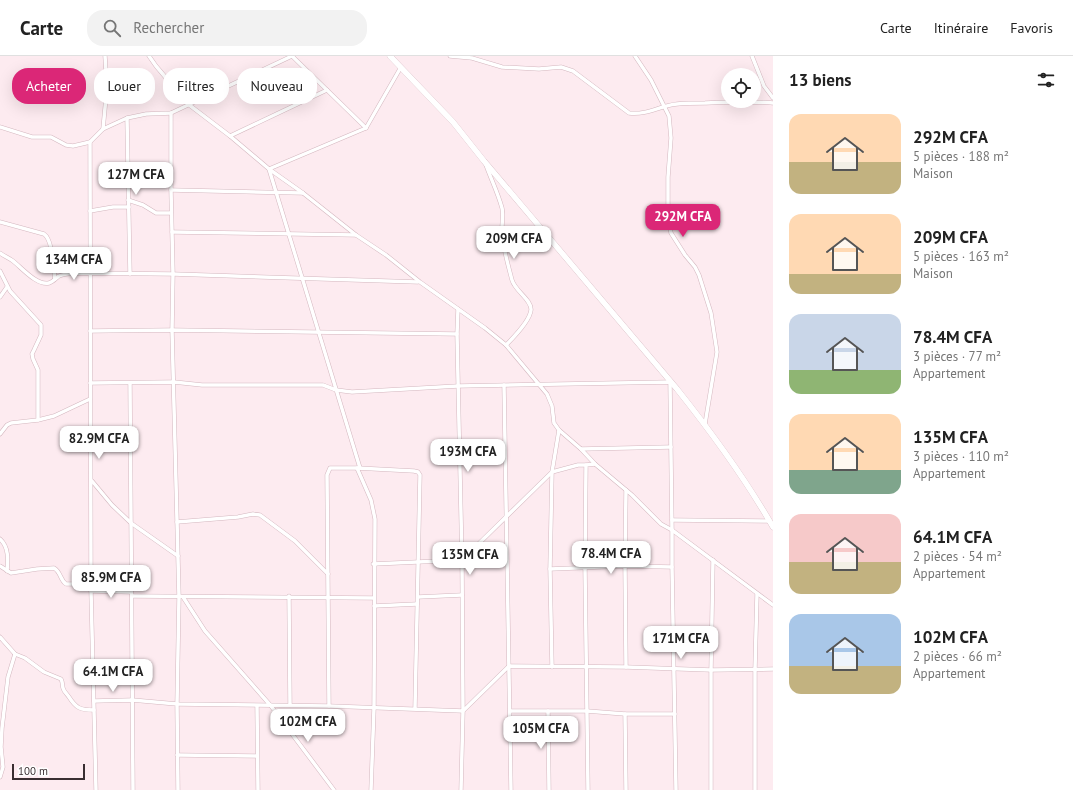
<!DOCTYPE html>
<html lang="fr">
<head>
<meta charset="utf-8">
<style>
  body { margin:0; font-family:"PT Sans",sans-serif; background:#f2f2f2; color:#222; height:100vh; display:flex; flex-direction:column; font-size:15px; white-space:nowrap }
  * { box-sizing:border-box; margin:0 }
  p { font-size:13px; color:#767676 }
  .icon { flex:none; width:22px; height:22px; fill:none; stroke:currentColor; stroke-width:2; stroke-linecap:round; stroke-linejoin:round }
  .map { position:relative; flex:1; overflow:hidden }
  .side { display:flex; flex-direction:column; background:#fff; width:300px }
  .side>* { flex:none }
  .top-card { position:absolute; left:12px; top:12px; width:380px; height:36px; display:flex; gap:8px }
  .buttons { position:absolute; left:721px; top:12px; display:grid; gap:8px }
  .buttons a { display:grid; place-items:center; width:40px; height:40px; border-radius:50%; background:#fff; box-shadow:0 4px 16px #0002; font-size:20px }
  .scale { position:absolute; left:12px; bottom:10px; width:73px; box-sizing:border-box; padding-left:4px; border:2px solid #392e31; border-top:0; font-size:11px; line-height:14px; white-space:nowrap; color:#392e31; -webkit-text-stroke:3px #fff; paint-order:stroke }
  .price { position:absolute; translate:-50% -34px; padding:0 9px; border-radius:8px; background:#fff; color:#222; font-size:13px; line-height:26px; filter:drop-shadow(0 1px 2px #0008) }
  .price::after { content:''; position:absolute; left:50%; top:24px; width:12px; height:9px; margin-left:-6px; background:inherit; clip-path:polygon(0 0,100% 0,50% 100%) }
  .price.on { background:#db2777; color:#fff }
  ul { padding:0; list-style:none }
  li { display:flex; align-items:center; gap:12px; height:100px; padding:0 16px }
  li span { display:grid; place-items:center; flex:none; width:112px; height:80px; border-radius:12px; color:#555 }
  li>.icon { margin-inline-start:auto }
  span .icon { width:48px; height:48px; fill:#fffc; stroke-width:1 }
  li b { font-size:17px }
  h2 { display:flex; justify-content:space-between; align-items:center; height:48px; padding:0 16px; font-size:17px }
  .tag { padding:0 14px; border-radius:16px; background:#fff; box-shadow:0 4px 16px #0002; font-size:14px; line-height:36px }
  .tag.on { background:#db2777; color:#fff }
  header { display:flex; align-items:center; gap:24px; box-sizing:border-box; height:56px; padding:0 20px; background:#fff; border-bottom:1px solid #e0e0e0 }
  header strong { font-size:19px }
  nav { display:flex; gap:22px; margin-inline-start:auto; font-size:14px }
  .search { width:280px; height:36px; background:#f2f2f2; display:flex; align-items:center; gap:10px; box-sizing:border-box; padding:0 14px; border-radius:16px; color:#767676; font-size:15px }
  main { display:flex; flex:1; min-height:0 }
  .map>svg:first-child { display:block }
  .lines { fill:none; stroke-linecap:round; stroke-linejoin:round }
  .street-casing { stroke:#d4b7bf; stroke-width:4.5 }
  .secondary-casing { stroke:#d4b7bf; stroke-width:6 }
  .street { stroke:#fff; stroke-width:3.5 }
  .secondary { stroke:#fff; stroke-width:5.5 }
</style>
</head>
<body>
<header>
<strong>Carte</strong>
<div class="search"><svg class="icon" aria-label="search" viewBox="0 0 24 24"><circle cx="10" cy="10" r="6"/><path d="M15 15l6 6"/></svg>Rechercher</div>
<nav><a>Carte</a><a>Itinéraire</a><a>Favoris</a></nav>
</header>
<main>
<div class="map">
<svg width="773" height="734" viewBox="0 0 773 734">
  <rect width="100%" height="100%" fill="#fdebf0"/>
  <g class="lines">
    <!-- street casing -->
    <g class="street-casing">
      <g id="street">
        <path d="M149,0l7,10 32,38 42,32 39,33 34,24 53,42 30,20 34,27 65,46 21,17 41,49 5,12 2,17 5,7 22,19 14,15 37,31 29,29 11,6 101,75"/>
        <path d="M292,0l74,72"/>
        <path d="M450,0l22,2 30,9 37,2 22,-2 12,4 56,42c20,2 29,-7 48,-9 9,-1 19,-1 28,-1 23,-1 45,-2 68,0"/>
        <path d="M635,0l16,24 18,36 2,22 -3,39v29l1,16 2,11 14,22 10,12 4,8 12,38 6,39 -12,72"/>
        <path d="M752,0l12,30 9,12"/>
        <path d="M171,57v77l2,84 -1,56 7,267 -2,107 152,2 134,5 -1,-151 90,-88 7,-42"/>
        <path d="M127,62l3,156"/>
        <path d="M0,71l32,10h19l15,8 7,1 17,-4"/>
        <path d="M103,73l4,-42 -2,-31"/>
        <path d="M230,80l97,-46"/>
        <path d="M486,109c5,14 12,28 16,43 2,7 -1,19 0,27 2,16 6,30 10,45 3,11 20,20 19,30 -1,10 -18,28 -25,35"/>
        <path d="M171,134l132,3"/>
        <path d="M128,144l15,5 13,8h15"/>
        <path d="M90,155l23,-4h16"/>
        <path d="M0,166l44,12c9,6 9,34 11,45"/>
        <path d="M172,176l184,3"/>
        <path d="M0,197c4,3 9,5 13,8 9,7 24,25 36,22 4,-1 7,-5 10,-7 7,-3 14,-2 21,-3l93,1 245,8"/>
        <path d="M0,215l10,20 31,34v10l-7,15 -2,4 1,5 5,11v50"/>
        <path d="M0,241l7,-10"/>
        <path d="M90,275l82,-1 285,4"/>
        <path d="M90,327l84,-1 28,3h121l13,5 16,2 106,-6 212,-4 2,148v37l4,223"/>
        <path d="M130,327l3,407"/>
        <path d="M504,329l7,405"/>
        <path d="M0,378l7,-9 4,-2 27,-3 16,-4 36,-17"/>
        <path d="M581,393l90,-2"/>
        <path d="M357,412l14,32 4,19 -1,189 -3,82"/>
        <path d="M360,412l-91,-299 97,-41 35,-61"/>
        <path d="M92,425l20,24 19,18 47,33"/>
        <path d="M672,464l98,1"/>
        <path d="M177,466l61,-5 15,-3 7,1 35,26 33,33"/>
        <path d="M0,483c9,8 8,21 7,32"/>
        <path d="M373,508l89,-4 -5,-226 1,-25"/>
        <path d="M0,510l11,7 26,-4 17,-1c7,4 6,12 12,16h25"/>
        <path d="M91,513l40,2"/>
        <path d="M550,513l75,-3 47,1"/>
        <path d="M91,535l40,1"/>
        <path d="M132,540l242,2"/>
        <path d="M289,540l1,109"/>
        <path d="M183,541l22,34 66,75 63,84"/>
        <path d="M418,541l44,-2"/>
        <path d="M374,550l43,-2"/>
        <path d="M0,581l15,17 10,4 19,14 17,7c2,4 1,5 2,9 1,4 4,6 6,9 7,11 11,13 25,13"/>
        <path d="M552,611l-2,-98 2,-97 26,-7h8"/>
        <path d="M626,611l-1,-101 1,-76"/>
        <path d="M94,645l38,-1 45,4 1,86"/>
        <path d="M257,650l1,84"/>
        <path d="M329,650l-2,-231 3,-7h27l57,3 4,1 2,3 -5,233"/>
        <path d="M510,655h77l38,3h50"/>
        <path d="M548,655l1,79"/>
        <path d="M625,658l1,76"/>
        <path d="M177,699l80,1"/>
        <path d="M0,721l3,-10 -2,-20 1,-19 6,-51 7,-23"/>
        <path d="M96,734l-5,-199 -1,-449 13,-13 24,-11 19,-4 25,-1 121,-57"/>
        <path d="M461,734l2,-79 46,-45 117,1 85,3 62,-1"/>
        <path d="M588,734l-3,-222 1,-103 9,-1"/>
        <path d="M711,734v-120l2,-110"/>
        <path d="M755,734v-121l2,-75"/>
      </g>
    </g>
    <!-- secondary casing -->
    <g class="secondary-casing">
      <path id="secondary" d="M390,0l63,66 31,39 193,228c35,44 68,89 96,138"/>
    </g>
    <!-- street -->
    <use href="#street" class="street"/>
    <!-- secondary -->
    <use href="#secondary" class="secondary"/>
  </g>
</svg>
<div class="buttons">
<a><svg class="icon" aria-label="locate" viewBox="0 0 24 24"><circle cx="12" cy="12" r="6"/><path d="M12 2v4M12 18v4M2 12h4M18 12h4"/></svg></a>
</div>
<div class="scale">100 m</div>
<b class="price" style="left:136px;top:140px">127M CFA</b>
<b class="price on" style="left:683px;top:182px">292M CFA</b>
<b class="price" style="left:514px;top:204px">209M CFA</b>
<b class="price" style="left:74px;top:225px">134M CFA</b>
<b class="price" style="left:99px;top:404px">82.9M CFA</b>
<b class="price" style="left:468px;top:417px">193M CFA</b>
<b class="price" style="left:611px;top:519px">78.4M CFA</b>
<b class="price" style="left:470px;top:520px">135M CFA</b>
<b class="price" style="left:111px;top:543px">85.9M CFA</b>
<b class="price" style="left:681px;top:604px">171M CFA</b>
<b class="price" style="left:113px;top:637px">64.1M CFA</b>
<b class="price" style="left:308px;top:687px">102M CFA</b>
<b class="price" style="left:541px;top:694px">105M CFA</b>
<div class="top-card">
<a class="tag on">Acheter</a>
<a class="tag">Louer</a>
<a class="tag">Filtres</a>
<a class="tag">Nouveau</a>
</div>
</div>
<section class="side">
<h2>13 biens<svg class="icon" aria-label="filters" viewBox="0 0 24 24"><path d="M4 7h16M4 17h16"/><circle cx="9" cy="7" r="2"/><circle cx="15" cy="17" r="2"/></svg></h2>
<ul>
<li><span style="background:linear-gradient(#ffd9b3 60%,#c2b280 0)"><svg class="icon" aria-label="home" viewBox="0 0 24 24"><path d="M3 11l9-7 9 7M6 9v11h12V9"/></svg></span><div><b>292M CFA</b><p>5 pièces · 188 m²</p><p>Maison</p></div></li>
<li><span style="background:linear-gradient(#ffd9b3 75%,#c2b280 0)"><svg class="icon" aria-label="home" viewBox="0 0 24 24"><path d="M3 11l9-7 9 7M6 9v11h12V9"/></svg></span><div><b>209M CFA</b><p>5 pièces · 163 m²</p><p>Maison</p></div></li>
<li><span style="background:linear-gradient(#c9d6e8 70%,#8fb573 0)"><svg class="icon" aria-label="home" viewBox="0 0 24 24"><path d="M3 11l9-7 9 7M6 9v11h12V9"/></svg></span><div><b>78.4M CFA</b><p>3 pièces · 77 m²</p><p>Appartement</p></div></li>
<li><span style="background:linear-gradient(#ffd9b3 70%,#7fa58c 0)"><svg class="icon" aria-label="home" viewBox="0 0 24 24"><path d="M3 11l9-7 9 7M6 9v11h12V9"/></svg></span><div><b>135M CFA</b><p>3 pièces · 110 m²</p><p>Appartement</p></div></li>
<li><span style="background:linear-gradient(#f6c9c9 60%,#c2b280 0)"><svg class="icon" aria-label="home" viewBox="0 0 24 24"><path d="M3 11l9-7 9 7M6 9v11h12V9"/></svg></span><div><b>64.1M CFA</b><p>2 pièces · 54 m²</p><p>Appartement</p></div></li>
<li><span style="background:linear-gradient(#a9c7e8 65%,#c2b280 0)"><svg class="icon" aria-label="home" viewBox="0 0 24 24"><path d="M3 11l9-7 9 7M6 9v11h12V9"/></svg></span><div><b>102M CFA</b><p>2 pièces · 66 m²</p><p>Appartement</p></div></li>
</ul>
</section>
</main>
</body>
</html>
